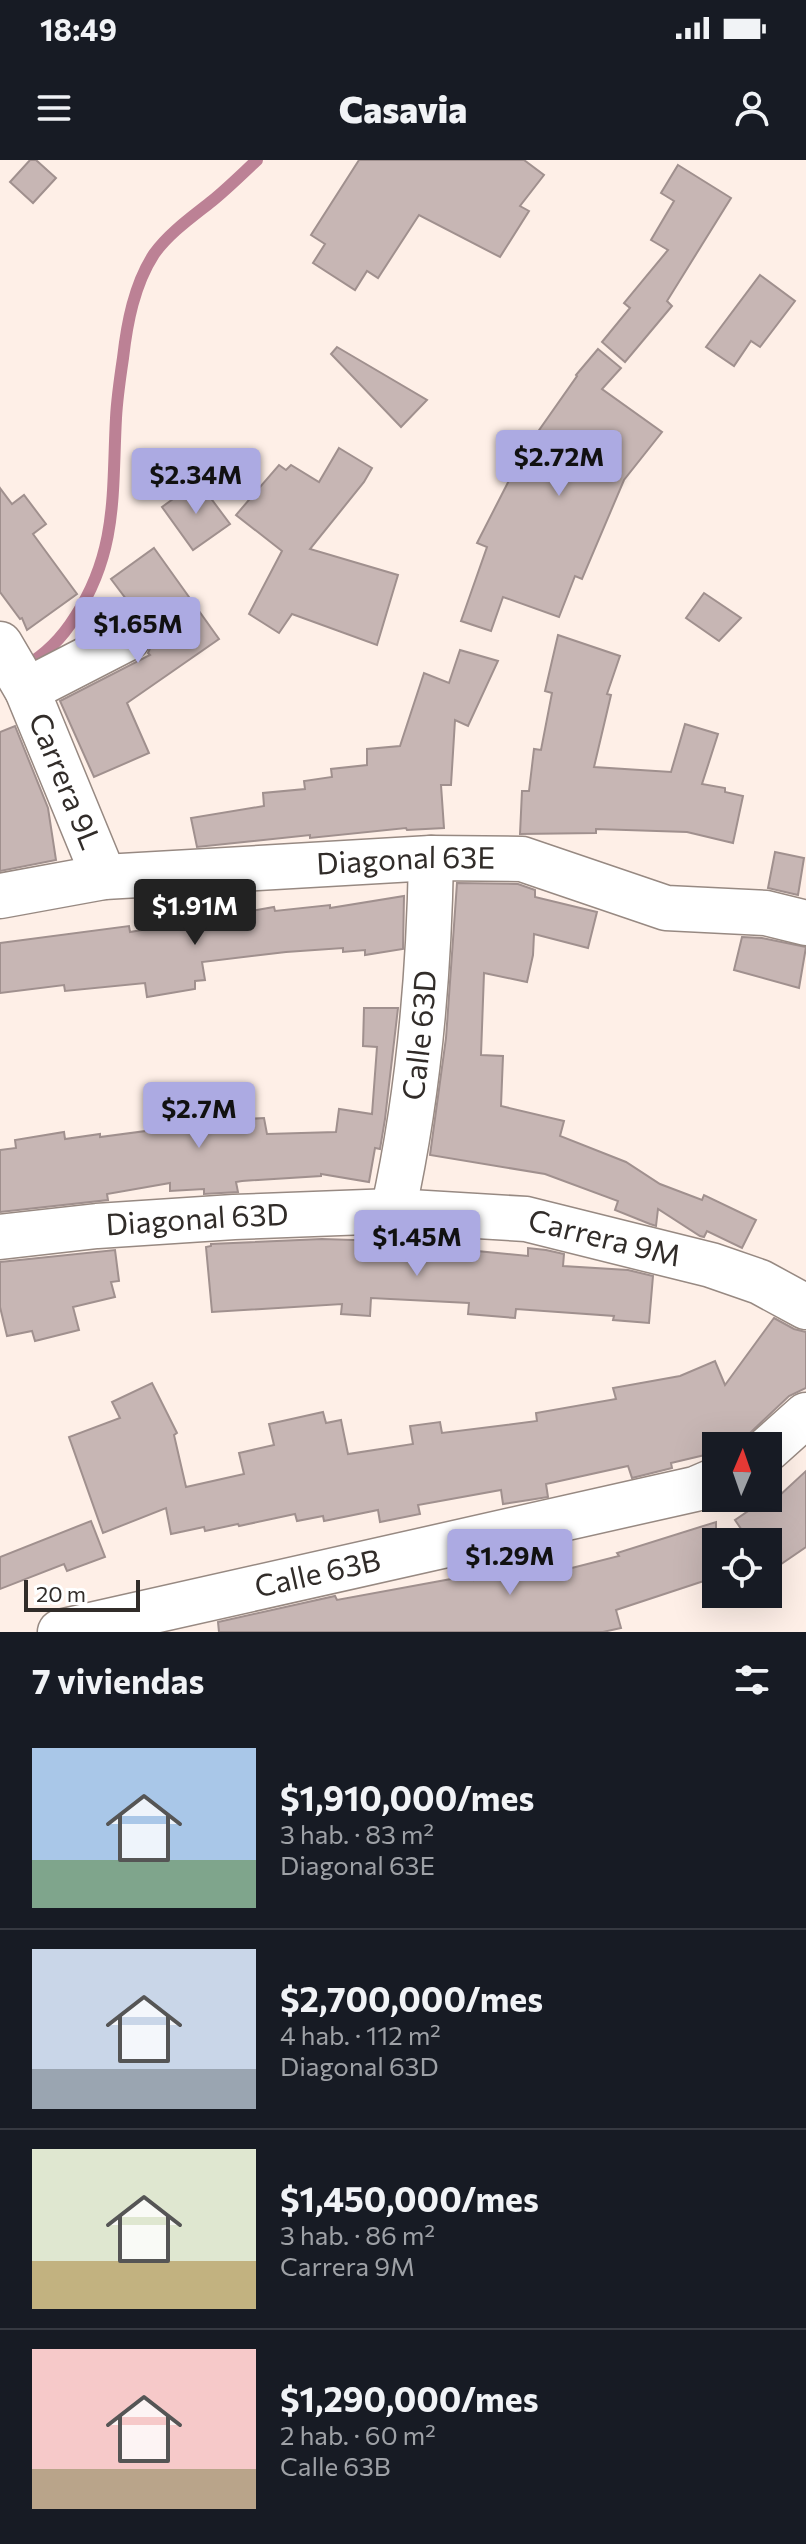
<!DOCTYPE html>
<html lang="es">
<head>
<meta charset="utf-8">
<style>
  body { margin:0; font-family:Commissioner,sans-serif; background:#242831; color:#f1f3f6; height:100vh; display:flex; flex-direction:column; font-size:30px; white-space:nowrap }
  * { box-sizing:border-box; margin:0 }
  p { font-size:26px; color:#9ea1a6 }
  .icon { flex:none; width:44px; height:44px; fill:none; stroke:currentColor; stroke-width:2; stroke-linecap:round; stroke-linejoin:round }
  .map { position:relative; height:1472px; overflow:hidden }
  .sheet { display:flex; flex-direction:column; background:#171b24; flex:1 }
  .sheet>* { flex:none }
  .needle { width:52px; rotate:2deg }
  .tools { position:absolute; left:702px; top:1272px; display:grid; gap:16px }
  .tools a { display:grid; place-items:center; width:80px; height:80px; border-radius:0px; background:#171b24; box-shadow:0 8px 32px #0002; font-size:40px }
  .scale { position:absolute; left:24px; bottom:20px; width:116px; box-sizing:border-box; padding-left:8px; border:4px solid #312c29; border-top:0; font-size:22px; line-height:28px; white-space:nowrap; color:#312c29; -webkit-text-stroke:6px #fff; paint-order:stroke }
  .price { position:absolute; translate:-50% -68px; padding:0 18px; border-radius:8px; background:#acaae2; color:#111; font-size:26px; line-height:52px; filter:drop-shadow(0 2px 4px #0008) }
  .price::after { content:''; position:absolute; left:50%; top:48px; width:24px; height:18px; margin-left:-12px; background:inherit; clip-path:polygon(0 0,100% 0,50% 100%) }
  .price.active { background:#222; color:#fff }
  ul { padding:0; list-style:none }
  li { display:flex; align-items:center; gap:24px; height:200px; padding:0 32px }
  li+li { border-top:2px solid #363941 }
  li span { display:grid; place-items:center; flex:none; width:224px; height:160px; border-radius:0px; color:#555 }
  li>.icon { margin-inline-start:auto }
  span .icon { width:96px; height:96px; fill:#fffc; stroke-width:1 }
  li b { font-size:34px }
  h2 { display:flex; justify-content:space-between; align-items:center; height:96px; padding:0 32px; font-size:34px }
  .status { display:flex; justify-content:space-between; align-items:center; height:56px; padding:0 40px; background:#171b24; direction:ltr }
  .status svg { height:22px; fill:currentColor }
  header { display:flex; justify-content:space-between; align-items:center; height:104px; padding:0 32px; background:#171b24; font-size:36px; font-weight:800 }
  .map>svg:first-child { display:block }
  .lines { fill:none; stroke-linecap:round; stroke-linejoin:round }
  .stream { stroke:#bc8195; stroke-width:12 }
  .building { fill:#c7b6b4; stroke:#a0908e; stroke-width:2 }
  .minor-casing { stroke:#978982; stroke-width:47 }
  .minor { stroke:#fff; stroke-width:44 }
  .labels { text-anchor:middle; stroke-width:8; stroke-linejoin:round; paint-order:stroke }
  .street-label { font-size:30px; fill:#312c29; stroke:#fff }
</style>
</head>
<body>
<div class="status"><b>18:49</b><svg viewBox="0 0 49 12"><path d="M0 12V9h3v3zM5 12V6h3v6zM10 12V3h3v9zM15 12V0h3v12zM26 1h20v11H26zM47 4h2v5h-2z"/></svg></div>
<header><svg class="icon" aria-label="menu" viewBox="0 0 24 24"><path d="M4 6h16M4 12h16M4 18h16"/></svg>Casavia<svg class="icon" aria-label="person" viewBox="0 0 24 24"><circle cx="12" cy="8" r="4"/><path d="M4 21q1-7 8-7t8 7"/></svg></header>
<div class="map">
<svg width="806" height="1472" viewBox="0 0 806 1472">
  <rect width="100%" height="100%" fill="#feefe7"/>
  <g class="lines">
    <!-- stream -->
    <path class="stream" d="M24,507c21,-12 38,-29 51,-50 43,-66 37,-124 41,-199 1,-20 4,-40 7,-60 4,-35 11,-73 31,-104 15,-21 38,-37 58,-53 16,-13 30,-27 45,-41"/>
  </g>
  <!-- building -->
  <g class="building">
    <path d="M30,0h6l20,18 -23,25 -23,-21z"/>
    <path d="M359,0h165l20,15 -24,31 9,5 -29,46 -81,-42 -41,63 -11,-7 -12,19 -42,-27 12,-19 -14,-9z"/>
    <path d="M678,5l53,33 -64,103 5,5 -47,56 -23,-20 28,-34 -6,-5 44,-53 -17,-10 23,-39 -13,-8z"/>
    <path d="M760,115l35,26 -35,46 -9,-6 -17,25 -28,-19z"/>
    <path d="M337,187l90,53 -26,27 -70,-73z"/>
    <path d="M598,189l23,19 -19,21 60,43 -38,48 -42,99 -7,-3 -16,41 -56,-20 -12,34 -30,-10 26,-74 -10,-4 46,-90 54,-77 -1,-1z"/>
    <path d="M339,288l33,20 -8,14 -54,67 88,26 -21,70 -85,-31 -13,19 -30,-19 33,-63 -46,-36 43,-50 7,5 5,-5 28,17z"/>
    <path d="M198,321l32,43 -37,26 -31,-43z"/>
    <path d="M0,328l12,16 12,-9 22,29 -13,10 44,60 -50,36 -5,-12 -2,1 -20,-27z"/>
    <path d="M154,388l65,91 -92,64 22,50 -55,24 -34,-76 90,-46 -2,-2 7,-16 -5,-10 -11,-11 -28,-37z"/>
    <path d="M704,433l37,25 -22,23 -33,-23z"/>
    <path d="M558,475l62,21 -13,38 4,1 -17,72 77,5 14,-48 33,10 -16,50 23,4v4l18,4 -10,47 -46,-11 -91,-3v4l-76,1 2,-43h7l5,-42 7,1 11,-57 -7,-2z"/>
    <path d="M460,490l38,11 -30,65 -13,-6 -4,65h-10l3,43 -37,2 -1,-2 -96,10v-3l-113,12 -6,-29 73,-12 -1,-13 42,-4 -1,-8 28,-4 -1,-8 36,-4v-16l33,-3 24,-73 25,10z"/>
    <path d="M15,566l33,82 8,52 -56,11v-139z"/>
    <path d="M775,692l29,6 -6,37 -30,-7z"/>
    <path d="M457,723l61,1 17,6v7l62,15 -9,36 -54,-14 -1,21 -6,27 -43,-9 -3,82 22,1 -2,50 63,15 -4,15 66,26 34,22 42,16 2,-5 52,25 -14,28 -35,-17 -3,6 -4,-1 -42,-27 -2,17 -6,-2 -35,-14 3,-9 -73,-27 -115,-19 16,-117z"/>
    <path d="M404,736l-1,53 -38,6v-5l-22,2v-4l-57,4 -84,10 3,18 -10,1v8l-48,8 -2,-14 -80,8 -1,-6 -64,8v-50l129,-17 1,6 144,-25 1,4 55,-6v3z"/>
    <path d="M742,777l20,1 44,9 -7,41 -65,-18z"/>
    <path d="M364,848h34l-13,111 -5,30 -5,-1 -6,34 -48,-8v2l-79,5 -6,1 2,10 -34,2v-5l-34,2v-8l-63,11 1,6 -108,12v-62l16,-2 -1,-8 49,-8 1,7 35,-5v3l68,-9v-4l96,-6 3,16 69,-2 3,-23 33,5 5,-67 -14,-1z"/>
    <path d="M384,1077l84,4 -1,9 61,6v-8l18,2 18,4 -1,12 65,4 25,6 -4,47 -36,-3 1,-4 -98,-7 -1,9 -47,-4 1,-11 -98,-5 -1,18 -29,-2 1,-10 -130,8 -6,-65 5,-1v-2l111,-5 62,2z"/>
    <path d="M115,1090l4,31 -8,1 4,15 -42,10 6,23 -44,11 -3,-10 -25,5 -7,-29v-45z"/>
    <path d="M774,1158l20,11 12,3v56l-17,8 -40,38 -24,12h-9v4l-7,4 -38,9 1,5 -40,10 -4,-12 -82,18 2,13 -19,3 -26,4 -2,-14 -83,15 2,9 -40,8 -2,-12 -54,11 -1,-5 -26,5 -2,-7 -56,12 -1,-2 -33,7 -1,-4 -33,7 -5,-26 -63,25 -34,-96 51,-19 -8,-16 40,-19 25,50 -3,2 12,52 58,-13 -5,-21 35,-8 -5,-21 54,-12 3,11 15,-3 7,34 65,-10 -3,-18 30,-4 2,11 95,-12 -1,-8 80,-14 -3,-11 67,-12 35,-15 10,24z"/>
    <path d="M806,1311v76l-35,24 -3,-3v-26h-18l-15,-22 41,-28 3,4z"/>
    <path d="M91,1361l14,36 -38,14 -3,-7 -64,25v-32z"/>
    <path d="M716,1362v55l-100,33 5,18 -18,4h-384l-1,-10 117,-26 2,4 136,-25 1,5 39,-8 2,9 40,-12 1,3 63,-16 -2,-3z"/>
  </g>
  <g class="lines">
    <!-- minor casing -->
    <g class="minor-casing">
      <g id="minor">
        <path id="s1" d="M0,484l27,46 77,187"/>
        <path d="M27,530l101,-52"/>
        <path id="s2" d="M0,736l104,-19 327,-19 91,1 144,49 100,5 40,10"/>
        <path id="s3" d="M393,1051c26,-117 36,-234 38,-353"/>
        <path id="s4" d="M0,1077l97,-11 137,-9 159,-6 133,8 185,46 49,17 46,25"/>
        <path d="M768,1289l38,-34"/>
        <path id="s5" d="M60,1472l635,-143 21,-9"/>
      </g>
    </g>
    <!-- minor -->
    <use href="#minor" class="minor"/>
  </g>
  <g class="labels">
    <!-- street labels -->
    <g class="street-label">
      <text dy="10" stroke="none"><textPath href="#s1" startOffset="152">Carrera 9L</textPath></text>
      <text dy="10" stroke="none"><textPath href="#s2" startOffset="408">Diagonal 63E</textPath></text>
      <text dy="10" stroke="none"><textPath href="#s3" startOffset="178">Calle 63D</textPath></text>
      <text dy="10" stroke="none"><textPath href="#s4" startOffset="198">Diagonal 63D</textPath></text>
      <text dy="10" stroke="none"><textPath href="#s4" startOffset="608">Carrera 9M</textPath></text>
      <text dy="10" stroke="none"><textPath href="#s5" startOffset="264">Calle 63B</textPath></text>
    </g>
  </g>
</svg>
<div class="tools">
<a><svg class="needle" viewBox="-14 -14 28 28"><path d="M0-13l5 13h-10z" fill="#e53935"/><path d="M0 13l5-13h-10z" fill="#9ea1a6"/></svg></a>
<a><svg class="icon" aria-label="locate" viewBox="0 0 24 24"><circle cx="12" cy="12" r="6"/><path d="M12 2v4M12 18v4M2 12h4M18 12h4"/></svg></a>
</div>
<div class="scale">20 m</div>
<b class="price" style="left:559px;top:338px">$2.72M</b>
<b class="price" style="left:196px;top:356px">$2.34M</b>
<b class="price" style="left:138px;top:505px">$1.65M</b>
<b class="price active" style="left:195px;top:787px">$1.91M</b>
<b class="price" style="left:199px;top:990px">$2.7M</b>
<b class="price" style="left:417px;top:1118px">$1.45M</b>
<b class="price" style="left:510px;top:1437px">$1.29M</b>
</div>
<section class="sheet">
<h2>7 viviendas<svg class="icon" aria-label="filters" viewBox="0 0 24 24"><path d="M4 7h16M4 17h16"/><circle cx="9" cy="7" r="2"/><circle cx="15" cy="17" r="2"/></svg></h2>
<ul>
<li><span style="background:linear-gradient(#a9c7e8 70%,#7fa58c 0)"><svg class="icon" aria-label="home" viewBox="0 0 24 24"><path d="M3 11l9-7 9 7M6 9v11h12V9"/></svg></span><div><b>$1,910,000/mes</b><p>3 hab. · 83 m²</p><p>Diagonal 63E</p></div></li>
<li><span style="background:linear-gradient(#c9d6e8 75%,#9aa5b1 0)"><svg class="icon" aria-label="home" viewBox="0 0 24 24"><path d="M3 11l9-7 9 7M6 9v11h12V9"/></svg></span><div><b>$2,700,000/mes</b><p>4 hab. · 112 m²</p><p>Diagonal 63D</p></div></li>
<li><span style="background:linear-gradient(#dfe7d0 70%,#c2b280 0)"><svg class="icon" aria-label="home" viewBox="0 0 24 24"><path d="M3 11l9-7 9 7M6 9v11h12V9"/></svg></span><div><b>$1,450,000/mes</b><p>3 hab. · 86 m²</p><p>Carrera 9M</p></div></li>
<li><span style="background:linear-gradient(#f6c9c9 75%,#b9a48a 0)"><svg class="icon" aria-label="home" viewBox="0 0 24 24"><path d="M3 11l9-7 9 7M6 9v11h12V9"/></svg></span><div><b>$1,290,000/mes</b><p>2 hab. · 60 m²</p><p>Calle 63B</p></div></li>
</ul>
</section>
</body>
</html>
